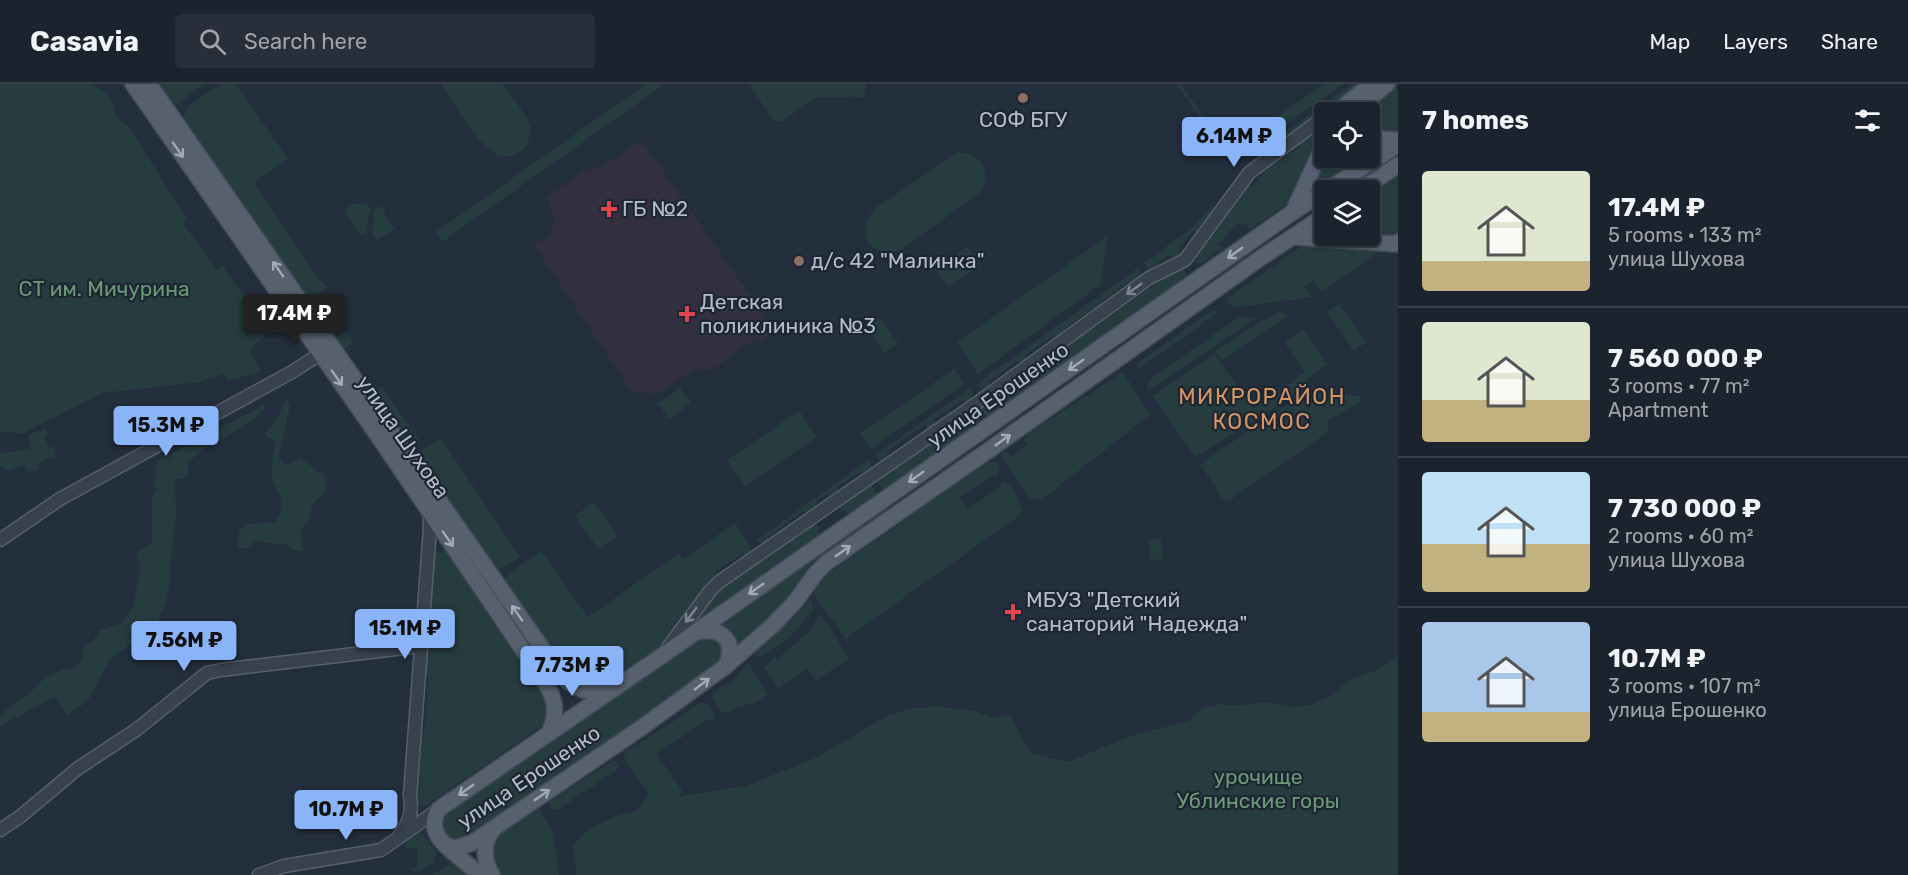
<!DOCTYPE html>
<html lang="en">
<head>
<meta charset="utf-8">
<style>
  body { margin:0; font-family:Rubik,sans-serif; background:#282f3a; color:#f1f3f6; height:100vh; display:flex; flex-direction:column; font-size:22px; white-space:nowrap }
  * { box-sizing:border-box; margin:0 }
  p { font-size:20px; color:#a0a4aa }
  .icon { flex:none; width:33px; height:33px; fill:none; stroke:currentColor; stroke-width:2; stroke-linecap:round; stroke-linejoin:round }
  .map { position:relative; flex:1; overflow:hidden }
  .drawer { display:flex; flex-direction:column; background:#1b232e; width:510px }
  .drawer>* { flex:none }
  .tools { position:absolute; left:1314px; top:18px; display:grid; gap:12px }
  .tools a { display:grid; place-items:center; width:66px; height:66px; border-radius:6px; background:#1b232e; box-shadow:0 2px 4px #0004,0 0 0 2px #39404a; font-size:30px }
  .price { position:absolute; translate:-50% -51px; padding:0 14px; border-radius:6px; background:#8ab4f8; color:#111; font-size:20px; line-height:39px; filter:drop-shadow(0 2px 3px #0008) }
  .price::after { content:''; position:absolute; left:50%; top:36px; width:18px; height:14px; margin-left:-9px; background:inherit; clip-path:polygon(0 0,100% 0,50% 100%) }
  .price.selected { background:#222; color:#fff }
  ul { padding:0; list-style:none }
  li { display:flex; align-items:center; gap:18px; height:150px; padding:0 24px }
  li+li { border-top:2px solid #39404a }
  li span { display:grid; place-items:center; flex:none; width:168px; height:120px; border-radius:6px; color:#555 }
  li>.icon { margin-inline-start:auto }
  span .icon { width:72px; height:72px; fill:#fffc; stroke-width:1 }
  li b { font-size:26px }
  h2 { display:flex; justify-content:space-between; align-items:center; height:72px; padding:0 24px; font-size:26px }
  header { display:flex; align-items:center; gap:36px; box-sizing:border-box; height:84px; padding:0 30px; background:#1b232e; border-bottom:2px solid #39404a }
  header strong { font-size:28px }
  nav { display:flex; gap:33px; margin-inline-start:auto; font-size:21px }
  .search { width:420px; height:54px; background:#282f3a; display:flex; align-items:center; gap:15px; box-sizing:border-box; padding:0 21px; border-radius:6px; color:#a0a4aa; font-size:22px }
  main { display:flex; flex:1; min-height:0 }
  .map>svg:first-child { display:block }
  .medical { fill:#32303f }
  .green { fill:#263c3f }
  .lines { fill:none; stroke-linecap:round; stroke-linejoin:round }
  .minor-casing { stroke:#565f6c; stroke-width:15 }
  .major-casing { stroke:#414a57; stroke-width:18 }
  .minor { stroke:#38414e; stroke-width:12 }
  .major { stroke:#56606e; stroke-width:15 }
  .oneway { stroke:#a1aab7 }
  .oneway2 { stroke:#7c8592 }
  .education-dot { fill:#8d6e63; stroke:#1d2633; stroke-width:2 }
  .health-dot { fill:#e0444e; stroke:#1d2633; stroke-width:2 }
  .labels { text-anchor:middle; stroke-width:4.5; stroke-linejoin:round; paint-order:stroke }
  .poi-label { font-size:21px; fill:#b4bcc9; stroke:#1d2633; text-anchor:start }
  .park-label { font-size:21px; fill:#6b9a76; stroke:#1d2633 }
  .street-label { font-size:21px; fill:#b4bcc9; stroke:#1d2633 }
  .neighbourhood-label { font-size:22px; letter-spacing:1.5px; fill:#d59563; stroke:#1d2633 }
</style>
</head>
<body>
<header>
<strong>Casavia</strong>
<div class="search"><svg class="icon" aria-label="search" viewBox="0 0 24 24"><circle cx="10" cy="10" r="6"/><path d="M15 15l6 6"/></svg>Search here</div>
<nav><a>Map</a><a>Layers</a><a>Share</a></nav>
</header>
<main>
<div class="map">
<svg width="1398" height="791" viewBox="0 0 1398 791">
  <rect width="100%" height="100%" fill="#242f3e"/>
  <!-- medical -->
  <path class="medical" d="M641,56l135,192 -16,11 -7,-3 -41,30 -17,-1 -37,25 -26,-3 -98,-146 15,-10 6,-12 -8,-26 35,-25 18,-4z"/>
  <!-- green -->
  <g class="green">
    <path d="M0,0h92l16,10 7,13v8l14,12 58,92 -4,4 34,47 5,-5 47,67 -20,18 12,22 -33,9 -4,-7 -24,8 -97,11 -79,40 -24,-1z"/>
    <path d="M159,0h46l-28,20 -7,-3z"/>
    <path d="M221,0h15l52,75 -34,24 65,97 8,7c-7,5 -14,12 -23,7l-121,-175c2,-16 26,-26 38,-35z"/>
    <path d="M441,0h61c8,11 26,31 28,43 3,22 -21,39 -39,24 -18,-13 -37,-48 -50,-67z"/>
    <path d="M646,0h19l-223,158 -6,-10z"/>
    <path d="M749,0h117l1,3 -3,2 2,5 -5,3 -45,1 -35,24 -8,-2z"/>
    <path d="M1177,0h4l37,54 -3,1z"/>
    <path d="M1324,0h19l-93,66 -15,-22 7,-4 7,12z"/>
    <path d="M1352,0h9l-99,69h-6z"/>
    <path d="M1392,0h6v52l-5,1 -23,-13v-12l-2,-1z"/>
    <path d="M1324,37c0,17 -22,70 -35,81 -12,10 -27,18 -39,27l-4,-5 -3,2 -2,-3 -14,10 1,3 -10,7 3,6 -19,14h-6l1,-6 48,-72 7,1 13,-15 35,-24 -2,-7z"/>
    <path d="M957,69c23,-1 35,17 25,38l-80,58c-32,13 -49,-17 -26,-41z"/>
    <path d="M1324,74h43l-55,35 -3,-3z"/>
    <path d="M1398,89v64l-28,-1v-44z"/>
    <path d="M361,119h5l4,6 -4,25h-6l-13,-18 -1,-7 7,-5z"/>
    <path d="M385,122c-3,9 4,17 10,23l-19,11 -4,-6 2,-25z"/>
    <path d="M1212,123l3,1 -14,24 -8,-1 -15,18 4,4 -6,6 -7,-4 -14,10 2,7 -8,-1 -5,-8 48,-35z"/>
    <path d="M1108,152l-8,49 -122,89 -21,-32z"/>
    <path d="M1302,162l74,2 3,4 -57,39 -9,-11 -9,6 8,11 -75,10 -9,-3 -1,-2 2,-5z"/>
    <path d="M967,163l13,18 -32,22 -13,-18z"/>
    <path d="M1138,184l3,4 -1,8 -5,5 -7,-3 -27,20 2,7 -5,3 -6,-3 -28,20 1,6 -5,4 -6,-4 -28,20 2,7 -5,3 -6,-4 -28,20 1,8 -7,1 -7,-6z"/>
    <path d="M1177,185h6l3,3v4l-7,7 -192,134 -8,-10z"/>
    <path d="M325,215l29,44 -10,7 -28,-41 1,-3z"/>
    <path d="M1339,220l27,38 -12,9 -27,-39z"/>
    <path d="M1214,225l4,4 -3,2 -76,54 -2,-6z"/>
    <path d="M1282,226l4,7 -64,44 -7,-9 40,-27z"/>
    <path d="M1257,233l-107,73 -4,-4 6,-9 86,-59z"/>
    <path d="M880,234l18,25 -14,10 -18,-26z"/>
    <path d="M1304,246l23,34 -20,15 3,7 -115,71 -42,-61 61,-42 40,54 51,-36 -19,-27v-4z"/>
    <path d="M954,285l10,15 -93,65 -11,-15z"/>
    <path d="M1123,288l27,43 -109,85 -11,-2 -29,-41v-4l6,-2 4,6 16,-12 -3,-5 4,-6z"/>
    <path d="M381,302l39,55 -5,3 -7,-2 -36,-51z"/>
    <path d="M1313,303l47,10 1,4 -32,19 -2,13 -97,67 -7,-1 -23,-35z"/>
    <path d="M680,304l11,15 -22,16 -11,-15z"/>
    <path d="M970,304l3,4 -2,8 -3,3 -6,-3 -28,19 1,6 -5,4 -6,-4 -38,27 1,8 -6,1 -5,-6z"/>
    <path d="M287,314l3,9 -11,49 4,8h7l10,-6 24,17 3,16c-12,10 -17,13 -17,29l-10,10 3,21 -11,-1 -7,-6h-12l-16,-4 -9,8h-8l-3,-2 2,-15 9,-7 28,-2c12,-22 3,-22 -3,-42 -3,-13 0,-27 3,-40l-9,-3 -2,-4 12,-14z"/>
    <path d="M263,321l2,4 -21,18 -39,21 -17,14v15l-13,2 1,40 -4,30 -2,33 -4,20 -11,26 -46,32 -21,41 -21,14 -12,-18 -55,29v-11l30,-22 16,-16 19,-8 1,2c16,-7 17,-9 18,-26l8,-3 8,-12 22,-7 10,-15 9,-39 -5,-17 16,-9v-43l5,-13 -4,-1 4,-15 -3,-1 4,-9z"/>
    <path d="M799,327l18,26 -72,49 -18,-26z"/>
    <path d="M973,327l7,11 -97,68 -8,-11z"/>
    <path d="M45,345l3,5 -4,2 5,11 7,1 -2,10h-7l-7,4 -2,7 -11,3 -3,-7 -15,6 -9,-4v-15l7,1 24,-5 -3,-13z"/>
    <path d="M441,354l79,119 -21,13 -5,-2 -74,-109v-8z"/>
    <path d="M869,375l3,6 -2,6 -5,4 -5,-3 -23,15 1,7 -5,4 -6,-4 -11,7 1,8 -9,5 -5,-3 -35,26v6l-4,3 -7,-6z"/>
    <path d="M987,378h7l5,3 1,6 -4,5 -2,-1 -35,23 9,11 32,-22 3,-6c13,5 15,19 20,32l-177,126 -32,-44 1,-12z"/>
    <path d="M869,398l8,12 -28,21 -4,-5 -3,2 -5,-8z"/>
    <path d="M594,418l23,34 -19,13 -23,-33z"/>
    <path d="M886,422l3,4 -77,54c-9,8 -10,19 -17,28 -15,21 -38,37 -57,54l-4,-14 -14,-8z"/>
    <path d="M815,437l5,7 -3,3 3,4 -133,92 30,-38z"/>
    <path d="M735,439l18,27 -5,8 -6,-4 -28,19 3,7 -17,15 -37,49 -23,16 -40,25h-16l-13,-8 -67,-96 5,-8 32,-22 47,66 90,-63 5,5z"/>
    <path d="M1161,454l2,21 -13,1 -2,-20z"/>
    <path d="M444,466l3,1 102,150 -3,18 -5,7 -117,81 -6,-3 -3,-5 4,-65 6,-4 3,-54 -5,-1 9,-116 3,-7z"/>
    <path d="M811,515l2,11c-14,19 -33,38 -54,48l-3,-3 1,-4 40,-37z"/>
    <path d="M819,530l9,10 21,35 -33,21 -9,-11 -29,19 -14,-20 11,-11 2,2 33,-28z"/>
    <path d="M702,553l14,2 5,6 1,12 -5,8 -247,171c-30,10 -39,-10 -15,-29z"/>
    <path d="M1398,572v219h-822c2,-8 -3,-15 -3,-23 1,-24 46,-37 65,-42l11,-16 -24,-33 -1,-6 2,-4 39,-24 34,-23 4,-2 5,2 7,12 -1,4 -5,-1 -52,35 26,38 -7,5 70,-11 67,-27 76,-44 21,-6 27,-3 36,5 20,7 17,-4 20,39 37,9 64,-26 57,-15 14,-12 18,-5 13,2 32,-4 25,5 20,-2 18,-8 24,-18 27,-10z"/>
    <path d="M748,579l19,31c-15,15 -24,7 -39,19l-7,-2 -8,-12v-6l20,-13z"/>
    <path d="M614,676l5,4 -2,6 -60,40h-5l-2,-3v-6z"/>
    <path d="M539,725l14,22 6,44h-62c-17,-42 11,-47 42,-66z"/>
    <path d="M419,746l18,22 -3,11 -16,9 -6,-1 -4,-4h9v-19h-12c0,-11 5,-13 14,-18z"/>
    <path d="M454,780l7,2 9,9h-38l15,-10z"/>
  </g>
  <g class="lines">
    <!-- minor casing -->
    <g class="minor-casing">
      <g id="minor">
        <path d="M0,456l60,-41 232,-127 28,-18"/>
        <path d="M667,565l43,-58 9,-9 254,-176 176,-128 36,-18 64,-87 75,-56"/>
        <path d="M0,746l21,-14 56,-47 59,-39 71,-57 14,-3 200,-24"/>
        <path d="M398,754c11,-16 15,-23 12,-43l20,-267 -1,-17"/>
        <path d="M259,791l25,-9 97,-16 58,-41"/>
      </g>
    </g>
    <!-- major casing -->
    <g class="major-casing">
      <g id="major">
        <path d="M133,0l252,362 159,235c12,18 14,31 5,52"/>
        <path d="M149,0l409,587c14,19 30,24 54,18"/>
        <path d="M1341,28l5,-8 26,-20"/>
        <path d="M1365,28l5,-14 17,-14"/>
        <path d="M1370,45l10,10 18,1"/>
        <path d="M1327,106l71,-45"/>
        <path d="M1361,106l37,-25"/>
        <path d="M1293,128l31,-68"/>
        <path d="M1294,153l101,7 3,-2"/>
        <path d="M695,548c26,-5 42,7 31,34"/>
        <path d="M492,747c-10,13 -8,30 0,44"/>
        <path d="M445,761l10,3 17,-5 169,-115 85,-62 47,-41 22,-23 21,-29 10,-10 163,-113 273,-193 62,-41"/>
        <path d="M477,791l-4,-6c-18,-17 -51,-33 -34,-60l224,-154 630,-443 31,-20"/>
      </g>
    </g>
    <!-- minor -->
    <use href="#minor" class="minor"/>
    <!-- major -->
    <use href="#major" class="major"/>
  </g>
  <!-- one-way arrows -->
  <defs><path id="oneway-shaft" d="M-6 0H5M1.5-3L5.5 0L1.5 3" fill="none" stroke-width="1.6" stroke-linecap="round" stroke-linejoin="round" transform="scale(1.5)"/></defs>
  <g class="oneway">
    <use href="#oneway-shaft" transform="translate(178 66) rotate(55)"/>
    <use href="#oneway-shaft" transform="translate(1235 169) rotate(144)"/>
    <use href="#oneway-shaft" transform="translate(278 185) rotate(-125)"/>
    <use href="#oneway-shaft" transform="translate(1076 281) rotate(145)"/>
    <use href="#oneway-shaft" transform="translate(337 294) rotate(55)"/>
    <use href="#oneway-shaft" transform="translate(1003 356) rotate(-36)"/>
    <use href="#oneway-shaft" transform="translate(916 393) rotate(145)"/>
    <use href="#oneway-shaft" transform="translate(448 455) rotate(55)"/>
    <use href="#oneway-shaft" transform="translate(843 467) rotate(-35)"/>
    <use href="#oneway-shaft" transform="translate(756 505) rotate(145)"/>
    <use href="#oneway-shaft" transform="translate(517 529) rotate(-125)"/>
    <use href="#oneway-shaft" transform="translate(702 600) rotate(-37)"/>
    <use href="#oneway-shaft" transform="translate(466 706) rotate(145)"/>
    <use href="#oneway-shaft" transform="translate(542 711) rotate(-35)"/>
  </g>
  <g class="oneway2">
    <use href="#oneway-shaft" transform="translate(1134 205) rotate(144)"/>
    <use href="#oneway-shaft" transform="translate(691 531) rotate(127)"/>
  </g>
  <!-- markers -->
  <g class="education-dot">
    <circle cx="1023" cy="14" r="6"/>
    <circle cx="799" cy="177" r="6"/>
  </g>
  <g class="health-dot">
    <path d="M606 116h6v6h6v6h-6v6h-6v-6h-6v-6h6z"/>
    <path d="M684 221h6v6h6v6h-6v6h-6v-6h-6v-6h6z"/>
    <path d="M1010 519h6v6h6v6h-6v6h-6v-6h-6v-6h6z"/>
  </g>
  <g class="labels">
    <!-- poi labels -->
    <g class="poi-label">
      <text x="1023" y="43" text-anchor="middle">СОФ БГУ</text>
      <text x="622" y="132">ГБ №2</text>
      <text x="811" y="184">д/с 42 "Малинка"</text>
      <text x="700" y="225">Детская<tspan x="700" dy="24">поликлиника №3</tspan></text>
      <text x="1026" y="523">МБУЗ "Детский<tspan x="1026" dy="24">санаторий "Надежда"</tspan></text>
    </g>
    <!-- park labels -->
    <g class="park-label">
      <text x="104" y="212">СТ им. Мичурина</text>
      <text x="1258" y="700">урочище<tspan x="1258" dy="24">Ублинские горы</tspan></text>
    </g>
    <!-- street labels -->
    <g class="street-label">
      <text transform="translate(998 311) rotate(-35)" y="7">улица Ерошенко</text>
      <text transform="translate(403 353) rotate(55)" y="7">улица Шухова</text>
      <text transform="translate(529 693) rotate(-34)" y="7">улица Ерошенко</text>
    </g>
    <!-- neighbourhood labels -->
    <g class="neighbourhood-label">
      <text x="1262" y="320">МИКРОРАЙОН<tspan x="1262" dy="25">КОСМОС</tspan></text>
    </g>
  </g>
</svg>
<div class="tools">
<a><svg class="icon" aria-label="locate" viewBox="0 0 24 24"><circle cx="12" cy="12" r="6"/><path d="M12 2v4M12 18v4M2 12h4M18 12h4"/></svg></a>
<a><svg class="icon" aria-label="layers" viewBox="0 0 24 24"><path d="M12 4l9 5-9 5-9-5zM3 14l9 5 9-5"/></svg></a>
</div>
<b class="price" style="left:1234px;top:84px">6.14M ₽</b>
<b class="price selected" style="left:294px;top:261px">17.4M ₽</b>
<b class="price" style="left:166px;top:373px">15.3M ₽</b>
<b class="price" style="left:405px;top:576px">15.1M ₽</b>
<b class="price" style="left:184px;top:588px">7.56M ₽</b>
<b class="price" style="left:572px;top:613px">7.73M ₽</b>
<b class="price" style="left:346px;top:757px">10.7M ₽</b>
</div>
<section class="drawer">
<h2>7 homes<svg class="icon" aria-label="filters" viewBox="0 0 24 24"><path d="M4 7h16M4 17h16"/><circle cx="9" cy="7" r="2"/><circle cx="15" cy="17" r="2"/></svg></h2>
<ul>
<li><span style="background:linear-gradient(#dfe7d0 75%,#c2b280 0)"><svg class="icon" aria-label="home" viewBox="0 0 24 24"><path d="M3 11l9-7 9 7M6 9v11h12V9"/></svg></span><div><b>17.4M ₽</b><p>5 rooms · 133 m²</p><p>улица Шухова</p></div></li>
<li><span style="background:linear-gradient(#dfe7d0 65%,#c2b280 0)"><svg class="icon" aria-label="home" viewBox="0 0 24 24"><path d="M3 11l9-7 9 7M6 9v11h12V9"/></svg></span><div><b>7 560 000 ₽</b><p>3 rooms · 77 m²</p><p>Apartment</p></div></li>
<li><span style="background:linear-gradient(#bfe0f5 60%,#c2b280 0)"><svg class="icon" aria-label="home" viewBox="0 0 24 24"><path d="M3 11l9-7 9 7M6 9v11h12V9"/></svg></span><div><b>7 730 000 ₽</b><p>2 rooms · 60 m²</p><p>улица Шухова</p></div></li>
<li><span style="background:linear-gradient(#a9c7e8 75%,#c2b280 0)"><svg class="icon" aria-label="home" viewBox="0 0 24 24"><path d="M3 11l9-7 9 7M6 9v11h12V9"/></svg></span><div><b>10.7M ₽</b><p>3 rooms · 107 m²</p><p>улица Ерошенко</p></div></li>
</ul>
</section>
</main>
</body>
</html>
